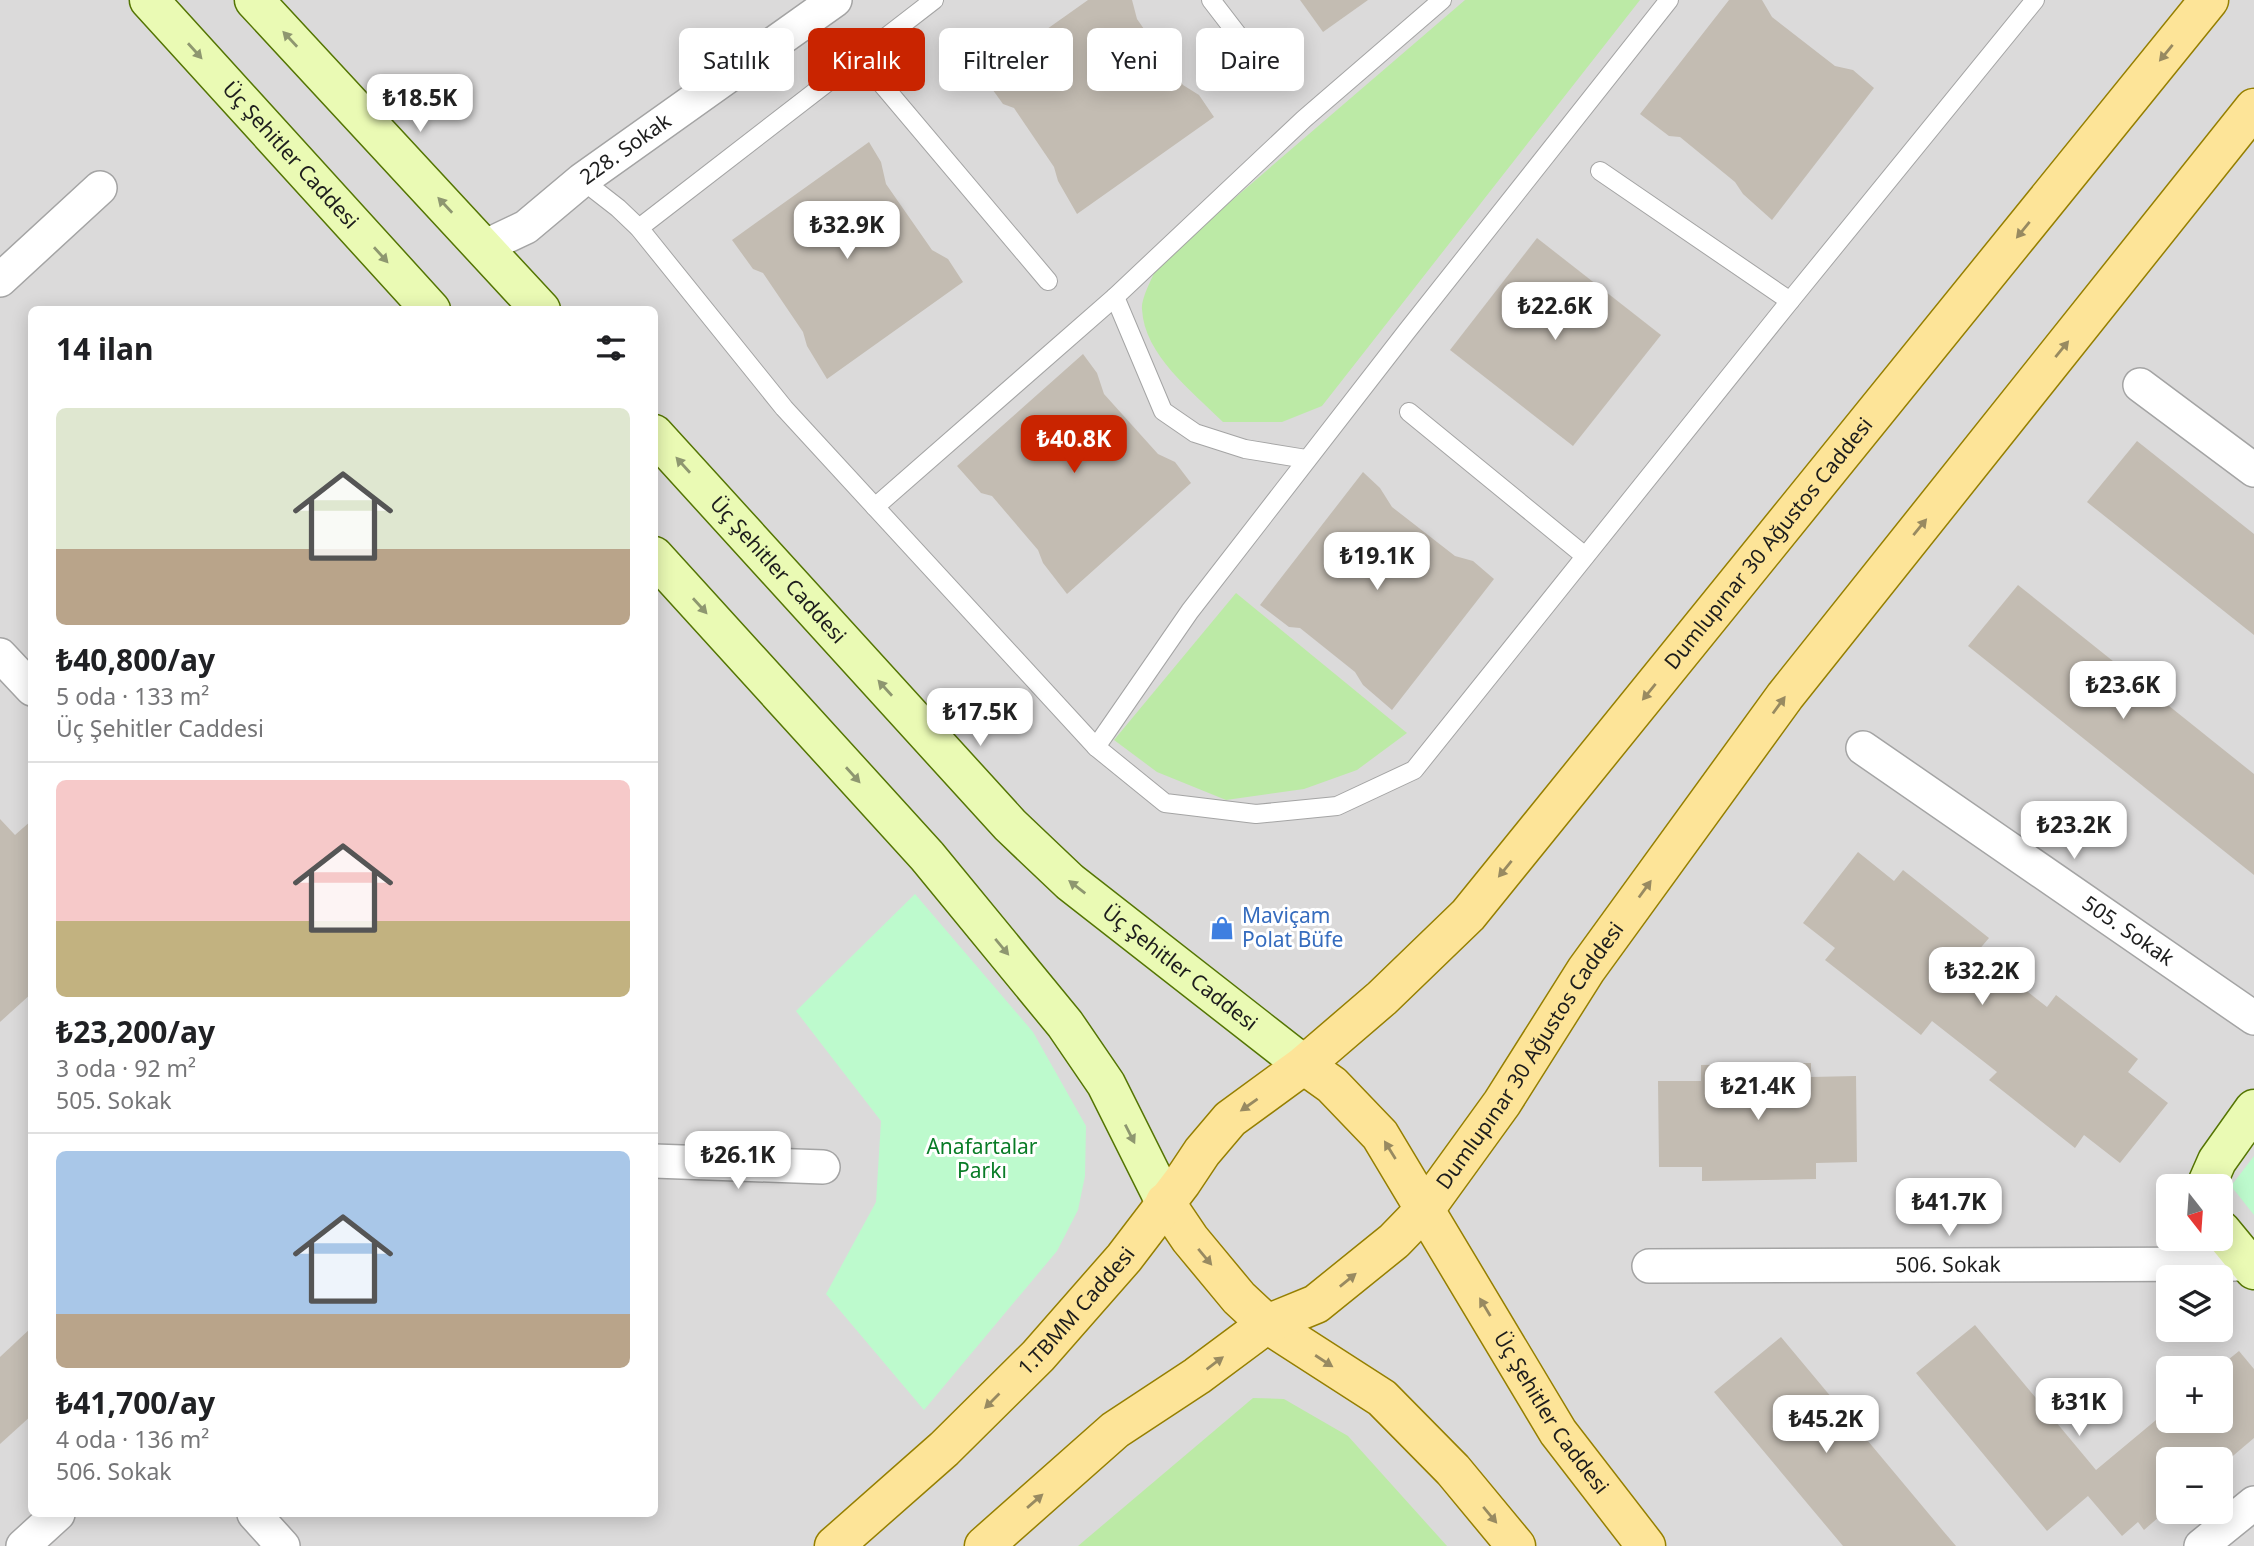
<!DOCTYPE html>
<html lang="tr">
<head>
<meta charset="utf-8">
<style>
  body { margin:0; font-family:"Noto Sans",sans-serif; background:#f6f6f6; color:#202124; height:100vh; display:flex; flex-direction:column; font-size:26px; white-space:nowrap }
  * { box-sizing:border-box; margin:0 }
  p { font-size:23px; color:#757577 }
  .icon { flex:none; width:38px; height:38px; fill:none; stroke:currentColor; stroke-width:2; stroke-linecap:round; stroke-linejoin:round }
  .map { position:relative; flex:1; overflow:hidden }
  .panel { position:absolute; left:28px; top:306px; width:630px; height:1211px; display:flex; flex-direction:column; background:#fff; border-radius:10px; box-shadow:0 4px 18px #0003 }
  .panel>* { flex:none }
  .guide { position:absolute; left:679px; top:28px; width:665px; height:63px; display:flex; gap:14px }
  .needle { width:46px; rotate:163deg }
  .fabs { position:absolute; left:2156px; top:1174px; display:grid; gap:14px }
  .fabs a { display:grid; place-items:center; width:77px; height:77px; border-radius:10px; background:#fff; box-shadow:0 4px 18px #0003; font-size:35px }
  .price { position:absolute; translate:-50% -60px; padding:0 16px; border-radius:14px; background:#fff; color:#222; font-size:23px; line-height:46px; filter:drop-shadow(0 2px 4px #0008) }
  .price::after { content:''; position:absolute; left:50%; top:42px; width:21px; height:16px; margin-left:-10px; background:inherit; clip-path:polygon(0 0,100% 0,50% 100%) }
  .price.active { background:#c92400; color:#fff }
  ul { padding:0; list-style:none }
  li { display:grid; align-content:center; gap:14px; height:371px; padding:0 28px }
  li+li { border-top:2px solid #e0e0e0 }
  li span { display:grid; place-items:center; height:217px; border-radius:10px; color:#555 }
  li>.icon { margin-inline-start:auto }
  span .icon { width:126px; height:126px; fill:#fffc; stroke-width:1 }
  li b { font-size:30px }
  h2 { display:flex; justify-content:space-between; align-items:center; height:84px; padding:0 28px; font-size:30px }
  .pill { padding:0 24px; border-radius:10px; background:#fff; box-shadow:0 4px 18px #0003; font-size:24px; line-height:63px }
  .pill.active { background:#c92400; color:#fff }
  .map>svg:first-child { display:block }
  .residential { fill:#dbdada; fill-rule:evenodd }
  .grass { fill:#bceaa6 }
  .park { fill:#bdfacd }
  .building { fill:#c3bcb2 }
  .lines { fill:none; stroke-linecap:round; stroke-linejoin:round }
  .lane-casing { stroke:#a4a4a4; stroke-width:20 }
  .street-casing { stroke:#a4a4a4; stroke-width:36 }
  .secondary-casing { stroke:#547503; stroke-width:41 }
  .primary-casing { stroke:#957f00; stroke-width:41 }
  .lane { stroke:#fff; stroke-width:18 }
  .street { stroke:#fff; stroke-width:33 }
  .secondary { stroke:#eafab4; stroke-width:38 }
  .primary { stroke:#fde498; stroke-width:38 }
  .oneway { fill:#8e9770 }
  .oneway2 { fill:#988a61 }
  .labels { text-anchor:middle; stroke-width:6; stroke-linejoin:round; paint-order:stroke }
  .street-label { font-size:21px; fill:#1d1d1d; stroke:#fff }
  .shop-label { font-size:21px; fill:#366cbe; stroke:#fff; text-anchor:start }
  .park-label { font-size:21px; fill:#097c27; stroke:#fff }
</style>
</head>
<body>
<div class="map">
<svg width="2254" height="1546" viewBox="0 0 2254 1546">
  <rect width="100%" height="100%" fill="#eeece2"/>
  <!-- residential -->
  <path class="residential" d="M0,0h2254v1546h-2254zM32,310h622v1204h-622zM2168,1186h53v53h-53zM2168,1278h53v52h-53zM2168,1368h53v53h-53zM2168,1460h53v52h-53z"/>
  <!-- grass -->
  <g class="grass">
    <path d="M1465,0h175l-318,406 -40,16h-59c-31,-31 -79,-67 -81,-113 -1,-11 12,-35 17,-46z"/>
    <path d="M1236,593l171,140 -50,37 -53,19 -78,11 -69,-28 -43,-32z"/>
    <path d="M1253,1398l31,1 64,37 99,110h-369z"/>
  </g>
  <!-- park -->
  <g class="park">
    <path d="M915,894l118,138 53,94 -1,50 -7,34 -21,41 -133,159 -98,-116 50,-92 5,-81 -85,-110z"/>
    <path d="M2254,1156v59l-23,-29z"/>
  </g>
  <!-- building -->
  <g class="building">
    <path d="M1088,0h44l5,19 46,66 16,10 15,22 -137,97 -19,-33 -4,-14 -40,-59 -11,-4 -21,-29z"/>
    <path d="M1300,0h68l-45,32z"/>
    <path d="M1729,0h33l10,17 63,49 18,4 21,18 -102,132 -29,-26 -8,-12 -55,-45 -11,-1 -29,-22z"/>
    <path d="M869,142l12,20 5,22 46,66 16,9 15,23 -136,97 -20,-33 -4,-14 -40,-59 -10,-4 -21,-29z"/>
    <path d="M1537,238l124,97 -88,111 -123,-96z"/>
    <path d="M1083,354l14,19 7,21 54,60 17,8 16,21 -124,111 -24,-31 -5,-13 -46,-54 -11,-3 -24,-27z"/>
    <path d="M2137,441l117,93v101l-167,-133z"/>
    <path d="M1363,472l17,16 12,19 63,49 18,5 21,18 -102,131 -29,-25 -8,-13 -55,-44 -11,-1 -29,-22z"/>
    <path d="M2018,585l236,189v101l-286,-229z"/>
    <path d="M0,819l15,16 17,-15v173l-32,29z"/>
    <path d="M1858,852l36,29 9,-11 86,68 -12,14 70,55 9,-12 82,64 -10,13 40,31 -48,60 -36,-28 -9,13 -86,-68 8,-8 -65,-51 -11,14 -96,-75 10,-12 -32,-25z"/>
    <path d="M1811,1063v14l45,-1 1,86 -41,1v16l-114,2v-14h-43l-1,-86h43v-16z"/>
    <path d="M1975,1325l121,145 72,-60v11h53v-53h-3l21,-17 15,18v69l-33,28v-6h-53v49l-24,21 -6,-8 -16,14 -34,-40 -41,35 -131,-158z"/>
    <path d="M32,1327v88l-32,29v-87z"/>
    <path d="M1781,1337l163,195 12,14h-113l-129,-154z"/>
  </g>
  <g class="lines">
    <!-- lane casing -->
    <g class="lane-casing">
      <g id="lane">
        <path d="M1211,0l60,78"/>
        <path d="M859,57l189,224"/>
        <path d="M1600,171l190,130"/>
        <path d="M582,180l36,28 21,20 145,180 312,339 69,56 91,11 81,-8 77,-36 376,-469 245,-301"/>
        <path d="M639,228l295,-228"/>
        <path d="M1115,297l48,114 32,22 50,16 61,10"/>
        <path d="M1409,412l176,144"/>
        <path d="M875,507l240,-210 189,-178 138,-119"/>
        <path d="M1096,747l94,-136 217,-280 262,-331"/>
      </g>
    </g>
    <!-- street casing -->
    <g class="street-casing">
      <g id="street">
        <path id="s1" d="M484,247l42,-20 56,-47 253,-180"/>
        <path d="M0,280l100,-92"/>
        <path d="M2140,385l114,85"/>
        <path d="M0,655l32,34"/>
        <path id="s2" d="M1863,748l391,270"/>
        <path d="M654,1161l169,6"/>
        <path id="s3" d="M1649,1266l600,-2"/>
        <path d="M254,1514l29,32"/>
        <path d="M23,1546l35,-32"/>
        <path d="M2201,1546l53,-43"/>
      </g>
    </g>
    <!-- secondary casing -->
    <g class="secondary-casing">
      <g id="secondary">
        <path id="s4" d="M149,0l282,310"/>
        <path d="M254,0l287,310"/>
        <path id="s5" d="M654,434l356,391 60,57 234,183"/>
        <path d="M654,556l273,300 138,168 41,60 59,118"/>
        <path d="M2206,1186l11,-25 37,-52"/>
        <path d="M2221,1230l33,40"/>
      </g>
    </g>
    <!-- primary casing -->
    <g class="primary-casing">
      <g id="primary">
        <path id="s6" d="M1304,1065l28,20 48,50 178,297 88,114"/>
        <path d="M1165,1202l25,37 49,59 28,26 115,74 71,72 63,76"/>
        <path id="s7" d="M834,1546l110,-97 94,-93 86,-98 58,-76 20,-30 28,-33 74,-54 78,-67 86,-83 741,-915"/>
        <path id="s8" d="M984,1546l131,-116 82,-54 70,-52 49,-20 78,-63 32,-33 76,-105 84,-133 199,-274 469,-588"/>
      </g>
    </g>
    <!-- lane -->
    <use href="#lane" class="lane"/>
    <!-- street -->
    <use href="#street" class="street"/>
    <!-- secondary -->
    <use href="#secondary" class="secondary"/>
    <!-- primary -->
    <use href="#primary" class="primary"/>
  </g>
  <!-- one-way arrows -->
  <defs><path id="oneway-solid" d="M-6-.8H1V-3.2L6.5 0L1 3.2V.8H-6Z" transform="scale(1.75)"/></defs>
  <g class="oneway">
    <use href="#oneway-solid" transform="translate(290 39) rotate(-133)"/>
    <use href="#oneway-solid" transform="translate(195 51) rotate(48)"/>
    <use href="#oneway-solid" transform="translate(445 205) rotate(-133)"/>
    <use href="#oneway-solid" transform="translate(381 255) rotate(48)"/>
    <use href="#oneway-solid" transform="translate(683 465) rotate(-132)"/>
    <use href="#oneway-solid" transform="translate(700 606) rotate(48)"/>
    <use href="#oneway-solid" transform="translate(885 688) rotate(-132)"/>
    <use href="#oneway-solid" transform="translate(853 775) rotate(48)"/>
    <use href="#oneway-solid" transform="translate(1077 887) rotate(-142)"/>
    <use href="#oneway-solid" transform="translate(1002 947) rotate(50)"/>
    <use href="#oneway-solid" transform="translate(1130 1134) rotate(63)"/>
  </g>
  <g class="oneway2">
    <use href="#oneway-solid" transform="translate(2166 53) rotate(129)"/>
    <use href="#oneway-solid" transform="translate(2023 230) rotate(129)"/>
    <use href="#oneway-solid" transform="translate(2062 349) rotate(-51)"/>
    <use href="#oneway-solid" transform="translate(1920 527) rotate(-51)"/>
    <use href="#oneway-solid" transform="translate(1649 692) rotate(129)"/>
    <use href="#oneway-solid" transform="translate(1779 705) rotate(-54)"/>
    <use href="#oneway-solid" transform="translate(1505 869) rotate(129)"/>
    <use href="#oneway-solid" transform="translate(1645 889) rotate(-54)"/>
    <use href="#oneway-solid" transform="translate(1249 1105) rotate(145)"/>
    <use href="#oneway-solid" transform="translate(1390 1150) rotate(-122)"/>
    <use href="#oneway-solid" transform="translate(1205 1257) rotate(50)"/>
    <use href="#oneway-solid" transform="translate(1348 1280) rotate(-39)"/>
    <use href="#oneway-solid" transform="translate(1485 1307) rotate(-121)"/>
    <use href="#oneway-solid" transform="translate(1324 1361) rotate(33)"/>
    <use href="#oneway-solid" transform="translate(1215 1363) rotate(-37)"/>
    <use href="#oneway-solid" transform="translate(992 1401) rotate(135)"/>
    <use href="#oneway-solid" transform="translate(1035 1501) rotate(-41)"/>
    <use href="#oneway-solid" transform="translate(1490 1515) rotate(50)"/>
  </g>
  <!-- icons -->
  <defs>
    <g id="shop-bare" transform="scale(1.89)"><path d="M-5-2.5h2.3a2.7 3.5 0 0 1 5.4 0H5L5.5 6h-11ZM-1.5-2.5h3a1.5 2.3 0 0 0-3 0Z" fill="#3f7fe0" stroke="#fff" stroke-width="2.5" paint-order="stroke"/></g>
  </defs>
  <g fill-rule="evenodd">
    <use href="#shop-bare" x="1222" y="928"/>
  </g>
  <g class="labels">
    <!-- street labels -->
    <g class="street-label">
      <text dy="7" stroke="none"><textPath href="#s1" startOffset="173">228. Sokak</textPath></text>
      <text dy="7" stroke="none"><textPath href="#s4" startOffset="210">Üç Şehitler Caddesi</textPath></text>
      <text dy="7" stroke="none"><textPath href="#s7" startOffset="1376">Dumlupınar 30 Ağustos Caddesi</textPath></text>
      <text dy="7" stroke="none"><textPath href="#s5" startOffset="184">Üç Şehitler Caddesi</textPath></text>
      <text dy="7" stroke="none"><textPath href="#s2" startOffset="322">505. Sokak</textPath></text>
      <text dy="7" stroke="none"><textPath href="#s5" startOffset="751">Üç Şehitler Caddesi</textPath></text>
      <text dy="7" stroke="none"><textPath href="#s8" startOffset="744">Dumlupınar 30 Ağustos Caddesi</textPath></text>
      <text dy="7" stroke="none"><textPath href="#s3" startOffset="299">506. Sokak</textPath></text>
      <text dy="7" stroke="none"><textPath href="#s7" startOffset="338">1.TBMM Caddesi</textPath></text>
      <text dy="7" stroke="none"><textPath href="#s6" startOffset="430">Üç Şehitler Caddesi</textPath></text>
    </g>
    <!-- shop labels -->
    <g class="shop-label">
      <text x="1242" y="923">Maviçam<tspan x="1242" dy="24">Polat Büfe</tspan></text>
    </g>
    <!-- park labels -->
    <g class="park-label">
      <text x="982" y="1154">Anafartalar<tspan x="982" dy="24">Parkı</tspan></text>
    </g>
  </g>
</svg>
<div class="fabs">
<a><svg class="needle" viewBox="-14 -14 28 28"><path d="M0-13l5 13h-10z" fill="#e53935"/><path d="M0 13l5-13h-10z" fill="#757577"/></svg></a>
<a><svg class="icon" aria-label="layers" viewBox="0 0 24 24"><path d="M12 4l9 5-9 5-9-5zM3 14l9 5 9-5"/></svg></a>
<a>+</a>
<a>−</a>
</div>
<b class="price" style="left:420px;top:134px">₺18.5K</b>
<b class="price" style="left:847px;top:261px">₺32.9K</b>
<b class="price" style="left:1555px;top:342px">₺22.6K</b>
<b class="price active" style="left:1074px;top:475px">₺40.8K</b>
<b class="price" style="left:1377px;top:592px">₺19.1K</b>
<b class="price" style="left:2123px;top:721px">₺23.6K</b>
<b class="price" style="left:980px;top:748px">₺17.5K</b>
<b class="price" style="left:2074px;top:861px">₺23.2K</b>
<b class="price" style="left:1982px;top:1007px">₺32.2K</b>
<b class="price" style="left:1758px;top:1122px">₺21.4K</b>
<b class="price" style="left:738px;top:1191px">₺26.1K</b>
<b class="price" style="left:1949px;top:1238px">₺41.7K</b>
<b class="price" style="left:2079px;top:1438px">₺31K</b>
<b class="price" style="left:1826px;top:1455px">₺45.2K</b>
<div class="guide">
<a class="pill">Satılık</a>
<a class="pill active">Kiralık</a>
<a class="pill">Filtreler</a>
<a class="pill">Yeni</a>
<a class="pill">Daire</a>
</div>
<section class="panel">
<h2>14 ilan<svg class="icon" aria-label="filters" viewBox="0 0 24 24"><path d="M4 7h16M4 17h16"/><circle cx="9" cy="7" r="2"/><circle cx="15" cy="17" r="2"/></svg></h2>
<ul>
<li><span style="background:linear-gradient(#dfe7d0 65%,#b9a48a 0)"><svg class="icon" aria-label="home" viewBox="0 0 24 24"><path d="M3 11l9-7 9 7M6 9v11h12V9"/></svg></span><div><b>₺40,800/ay</b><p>5 oda · 133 m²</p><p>Üç Şehitler Caddesi</p></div></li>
<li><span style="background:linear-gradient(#f6c9c9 65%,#c2b280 0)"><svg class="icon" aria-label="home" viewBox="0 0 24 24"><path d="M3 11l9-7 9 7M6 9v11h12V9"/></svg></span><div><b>₺23,200/ay</b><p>3 oda · 92 m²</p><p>505. Sokak</p></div></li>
<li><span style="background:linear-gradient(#a9c7e8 75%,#b9a48a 0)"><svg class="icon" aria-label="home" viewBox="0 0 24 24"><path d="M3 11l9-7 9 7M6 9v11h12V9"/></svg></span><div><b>₺41,700/ay</b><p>4 oda · 136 m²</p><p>506. Sokak</p></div></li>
</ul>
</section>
</div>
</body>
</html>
